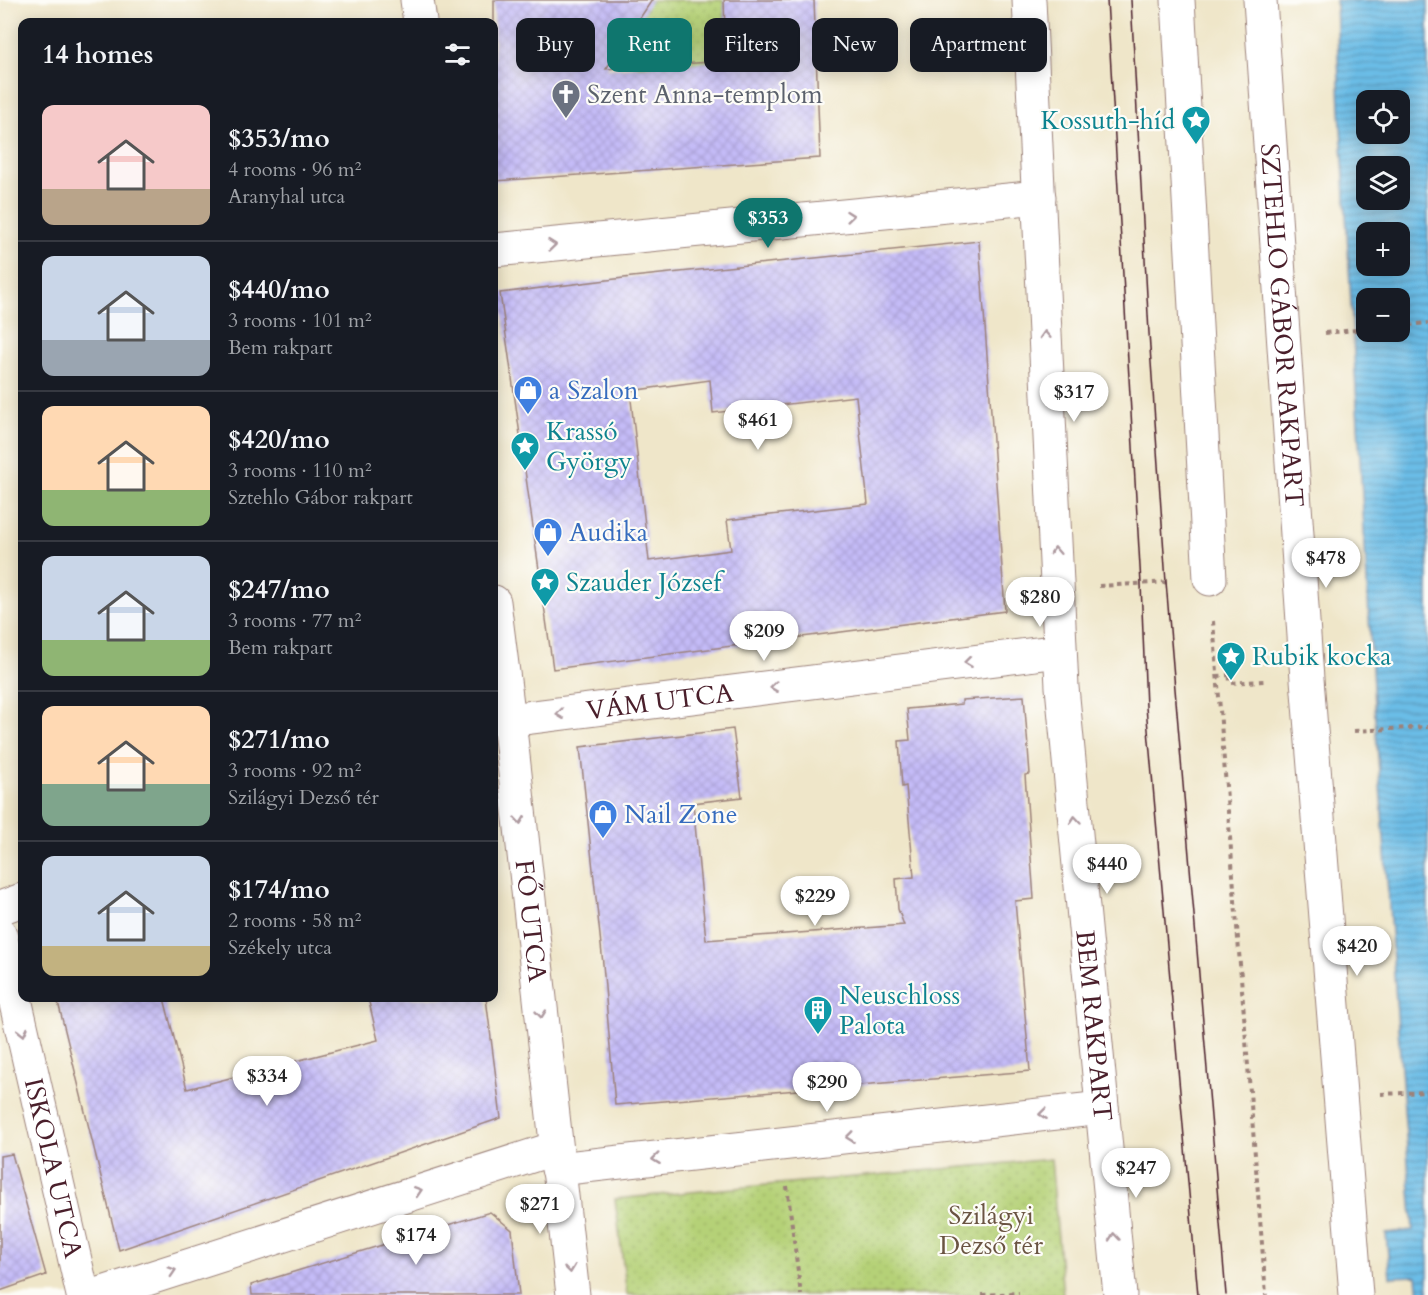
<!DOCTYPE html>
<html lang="en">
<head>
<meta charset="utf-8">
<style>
  body { margin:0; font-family:Cardo,serif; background:#20242c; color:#f1f3f6; height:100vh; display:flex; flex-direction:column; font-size:22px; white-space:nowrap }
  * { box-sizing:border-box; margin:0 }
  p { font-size:20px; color:#9ea1a6 }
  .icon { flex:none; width:33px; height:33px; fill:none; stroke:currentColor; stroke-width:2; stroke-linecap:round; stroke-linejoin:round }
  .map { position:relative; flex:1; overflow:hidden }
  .sheet { position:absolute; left:18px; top:18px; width:480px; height:984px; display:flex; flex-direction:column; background:#171b24; border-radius:12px; box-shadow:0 3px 15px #0003 }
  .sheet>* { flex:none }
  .banner { position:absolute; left:516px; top:18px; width:570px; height:54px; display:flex; gap:12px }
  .tools { position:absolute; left:1356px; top:90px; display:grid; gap:12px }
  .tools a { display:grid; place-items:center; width:54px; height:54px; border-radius:12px; background:#171b24; box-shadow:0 3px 15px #0003; font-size:30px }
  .price { position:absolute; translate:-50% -51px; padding:0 14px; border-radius:21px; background:#fff; color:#222; font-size:20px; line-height:39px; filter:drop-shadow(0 2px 3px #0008) }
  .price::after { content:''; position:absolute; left:50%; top:36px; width:18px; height:14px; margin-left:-9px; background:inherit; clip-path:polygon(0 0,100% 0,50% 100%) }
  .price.selected { background:#0f766e; color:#fff }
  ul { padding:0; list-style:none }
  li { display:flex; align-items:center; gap:18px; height:150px; padding:0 24px }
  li+li { border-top:2px solid #363941 }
  li span { display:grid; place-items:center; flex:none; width:168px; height:120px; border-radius:12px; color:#555 }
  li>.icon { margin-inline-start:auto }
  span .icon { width:72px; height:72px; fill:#fffc; stroke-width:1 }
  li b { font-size:26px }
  h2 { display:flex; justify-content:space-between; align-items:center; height:72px; padding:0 24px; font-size:26px }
  .pill { padding:0 21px; border-radius:12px; background:#171b24; box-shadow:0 3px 15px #0003; font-size:21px; line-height:54px }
  .pill.selected { background:#0f766e; color:#fff }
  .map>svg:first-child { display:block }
  .park { fill:url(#park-dots); stroke:#807851; stroke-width:1.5 }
  .water { fill:url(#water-rules); stroke:#5a6e89; stroke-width:1.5; fill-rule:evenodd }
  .building { fill:url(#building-cross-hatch); fill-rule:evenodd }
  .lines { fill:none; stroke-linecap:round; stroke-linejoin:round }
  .minor-casing { stroke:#9c827a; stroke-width:35 }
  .major-casing { stroke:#9c827a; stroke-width:35 }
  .path { stroke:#9c827a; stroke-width:4; stroke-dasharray:4.5 4.5; stroke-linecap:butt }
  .minor { stroke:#fff; stroke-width:33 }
  .major { stroke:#fff; stroke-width:33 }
  .tram { stroke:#4a1f2b; stroke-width:1.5 }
  .oneway { stroke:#ae9aa0 }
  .labels { text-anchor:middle; stroke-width:4.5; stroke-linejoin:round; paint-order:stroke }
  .worship-label { font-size:26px; fill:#5b616d; stroke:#fdfcf7; text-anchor:start }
  .culture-label { font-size:26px; fill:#0d838f; stroke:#fdfcf7; text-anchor:start }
  .street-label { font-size:26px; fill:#4a1f2b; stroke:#fdfcf7 }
  .shop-label { font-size:26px; fill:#366cbe; stroke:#fdfcf7; text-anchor:start }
  .park-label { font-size:26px; fill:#6a5442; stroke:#fdfcf7 }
</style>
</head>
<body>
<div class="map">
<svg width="1428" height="1295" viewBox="0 0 1428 1295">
  <defs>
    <pattern id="park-dots" width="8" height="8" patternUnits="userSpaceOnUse" patternTransform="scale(1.5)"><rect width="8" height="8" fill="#b5d177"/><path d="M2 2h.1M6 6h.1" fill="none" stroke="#9db367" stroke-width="1.8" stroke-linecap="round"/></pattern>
    <pattern id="water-rules" width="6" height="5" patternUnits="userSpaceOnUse" patternTransform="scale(1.5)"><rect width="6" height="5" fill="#6bbde7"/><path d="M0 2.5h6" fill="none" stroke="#5a99bb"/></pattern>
    <pattern id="building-cross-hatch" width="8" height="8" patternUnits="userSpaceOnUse" patternTransform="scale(1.5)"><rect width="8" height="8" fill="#c4bbf7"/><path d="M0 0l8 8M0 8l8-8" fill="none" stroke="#aaa0d4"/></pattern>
  </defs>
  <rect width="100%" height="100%" fill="#fdfcf7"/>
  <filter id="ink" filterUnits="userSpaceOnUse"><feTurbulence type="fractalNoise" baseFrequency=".0167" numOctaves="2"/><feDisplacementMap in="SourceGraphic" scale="12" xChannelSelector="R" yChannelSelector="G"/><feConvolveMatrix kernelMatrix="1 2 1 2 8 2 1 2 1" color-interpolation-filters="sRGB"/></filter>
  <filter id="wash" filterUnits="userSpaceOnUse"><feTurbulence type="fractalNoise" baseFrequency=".008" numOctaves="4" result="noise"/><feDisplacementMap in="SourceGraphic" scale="24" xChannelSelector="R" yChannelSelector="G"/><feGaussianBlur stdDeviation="1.35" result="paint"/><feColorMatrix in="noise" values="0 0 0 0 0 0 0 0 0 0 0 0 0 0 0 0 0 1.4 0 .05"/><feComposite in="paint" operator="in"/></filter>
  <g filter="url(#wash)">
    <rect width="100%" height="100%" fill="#efe6c9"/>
    <!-- park -->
    <g class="park">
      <path d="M647,0h77l2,61 -91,6 -4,-50c10,-1 18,-6 16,-17z"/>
      <path d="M1051,1159l12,136h-436l-12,-96z"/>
    </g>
    <!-- water -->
    <path class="water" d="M1336,0h92v1295h-9l-2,-19 -27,1 -4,-44 27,-3 -39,-526 -34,-595zM1366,100h34v34h-34zM1366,166h34v34h-34zM1366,232h34v34h-34zM1366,298h34v34h-34z"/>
    <g id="blocks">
      <!-- building -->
      <g class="building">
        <path d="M494,0h158l-46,69 120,-8 -2,-61h90l6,158 -326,23z"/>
        <path d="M979,241l26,370 -452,58 -53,-376 132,-16zM710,380l3,33 143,-17 12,108 -141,16 4,30 -82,11 -19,-170z"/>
        <path d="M1024,696l6,78 -5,1 9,124 -19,2 15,170 -415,34 -12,-141 -23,-217 153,-18 9,68 -49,6 13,137 198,-15 -6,-16 -2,-30 18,-2 -8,-91 -4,1 -3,-46 11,-1 -3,-31 55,-5v-4z"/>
        <path d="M57,998h107l23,91 191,-49 -10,-42h118l15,120 -382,132z"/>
        <path d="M12,1154l34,121 -46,16v-135z"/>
        <path d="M490,1212l22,18 7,65h-267l-1,-10z"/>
      </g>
    </g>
  </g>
  <g filter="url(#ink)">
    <use href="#blocks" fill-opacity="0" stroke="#9c827a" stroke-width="1.5"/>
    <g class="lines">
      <!-- minor casing -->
      <g class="minor-casing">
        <g id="minor">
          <path d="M417,0l3,22"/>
          <path id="s1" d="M1029,0l33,687 58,608"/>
          <path d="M1178,0l32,579"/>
          <path d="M494,250l545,-53"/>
          <path id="s2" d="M494,602l15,118 64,575"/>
          <path id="s3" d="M509,720l551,-69"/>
          <path d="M0,908l22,-8"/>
          <path id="s4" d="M0,934l83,361"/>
          <path d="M558,1169l544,-61"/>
          <path d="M97,1295l459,-147"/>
        </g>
      </g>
      <!-- major casing -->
      <g class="major-casing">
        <g id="major">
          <path id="s5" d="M1260,0l47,679 49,616"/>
        </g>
      </g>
      <!-- path -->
      <g class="path">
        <path d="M1400,326l28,-3"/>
        <path d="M1325,333l41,-4"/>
        <path d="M1099,586l70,-4"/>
        <path d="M1213,621l53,674"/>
        <path d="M1229,667l1,16 34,-2"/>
        <path d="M1217,676l13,-1"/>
        <path d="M1354,731l74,-4"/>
        <path d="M1381,1094l47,-2"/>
        <path d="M787,1186l14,109"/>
        <path d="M982,1295l37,-2"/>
      </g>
      <!-- minor -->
      <use href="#minor" class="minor"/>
      <!-- major -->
      <use href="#major" class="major"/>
      <!-- tram -->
      <g class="tram">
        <path d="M1107,0l34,584 5,123 52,588"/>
        <path d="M1131,0l18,333 17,249 60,713"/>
      </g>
    </g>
    <!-- one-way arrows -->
    <defs><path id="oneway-chevron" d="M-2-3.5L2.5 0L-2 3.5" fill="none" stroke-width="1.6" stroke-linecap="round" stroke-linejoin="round" transform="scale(1.5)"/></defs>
    <g class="oneway">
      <use href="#oneway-chevron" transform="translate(850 216) rotate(-6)"/>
      <use href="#oneway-chevron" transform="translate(552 245) rotate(-6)"/>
      <use href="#oneway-chevron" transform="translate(1045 335) rotate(-93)"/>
      <use href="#oneway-chevron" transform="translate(1055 551) rotate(-93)"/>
      <use href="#oneway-chevron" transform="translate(968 662) rotate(173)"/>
      <use href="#oneway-chevron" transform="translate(774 687) rotate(173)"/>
      <use href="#oneway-chevron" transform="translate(560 714) rotate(173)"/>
      <use href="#oneway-chevron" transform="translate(520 820) rotate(84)"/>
      <use href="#oneway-chevron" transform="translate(1075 820) rotate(-95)"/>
      <use href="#oneway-chevron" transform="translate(541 1014) rotate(84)"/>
      <use href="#oneway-chevron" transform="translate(23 1032) rotate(77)"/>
      <use href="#oneway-chevron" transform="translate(1043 1114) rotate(173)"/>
      <use href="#oneway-chevron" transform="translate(850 1137) rotate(173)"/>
      <use href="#oneway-chevron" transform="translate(656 1159) rotate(173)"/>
      <use href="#oneway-chevron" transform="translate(418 1191) rotate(-18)"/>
      <use href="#oneway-chevron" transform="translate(1114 1237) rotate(-95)"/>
      <use href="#oneway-chevron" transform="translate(570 1269) rotate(83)"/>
      <use href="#oneway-chevron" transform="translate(172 1271) rotate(-18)"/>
    </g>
  </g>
  <!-- icons -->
  <defs>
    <g id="church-pin" transform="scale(1.5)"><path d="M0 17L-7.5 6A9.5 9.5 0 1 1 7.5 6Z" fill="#6b7280" stroke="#fdfcf7"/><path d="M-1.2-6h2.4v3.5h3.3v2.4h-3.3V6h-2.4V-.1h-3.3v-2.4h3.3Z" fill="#fff"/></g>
    <g id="sight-pin" transform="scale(1.5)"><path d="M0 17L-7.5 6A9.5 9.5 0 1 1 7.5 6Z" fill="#0f9aa8" stroke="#fdfcf7"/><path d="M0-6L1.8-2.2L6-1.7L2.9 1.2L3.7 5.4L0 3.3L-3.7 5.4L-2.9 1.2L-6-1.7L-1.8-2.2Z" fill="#fff"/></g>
    <g id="shop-pin" transform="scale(1.5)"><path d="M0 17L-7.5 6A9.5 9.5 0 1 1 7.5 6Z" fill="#3f7fe0" stroke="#fdfcf7"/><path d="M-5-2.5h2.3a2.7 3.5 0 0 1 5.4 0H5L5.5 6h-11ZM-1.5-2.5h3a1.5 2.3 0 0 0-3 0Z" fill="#fff"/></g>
    <g id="building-pin" transform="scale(1.5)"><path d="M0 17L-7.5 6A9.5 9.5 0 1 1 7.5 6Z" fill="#0f9aa8" stroke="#fdfcf7"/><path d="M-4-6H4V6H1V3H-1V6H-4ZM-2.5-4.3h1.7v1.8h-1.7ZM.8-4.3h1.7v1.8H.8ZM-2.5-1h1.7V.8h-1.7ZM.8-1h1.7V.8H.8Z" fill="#fff"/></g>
  </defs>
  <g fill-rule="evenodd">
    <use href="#church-pin" x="566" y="94"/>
    <use href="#sight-pin" x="1196" y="120"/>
    <use href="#shop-pin" x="528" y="390"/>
    <use href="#sight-pin" x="525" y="446"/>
    <use href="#shop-pin" x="548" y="532"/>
    <use href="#sight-pin" x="545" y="582"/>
    <use href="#sight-pin" x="1231" y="656"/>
    <use href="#shop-pin" x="603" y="814"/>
    <use href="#building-pin" x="818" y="1010"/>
  </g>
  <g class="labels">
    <!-- worship labels -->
    <g class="worship-label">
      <text x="587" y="103">Szent Anna-templom</text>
    </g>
    <!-- culture labels -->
    <g class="culture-label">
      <text x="1175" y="129" text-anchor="end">Kossuth-híd</text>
      <text x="546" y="440">Krassó<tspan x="546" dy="30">György</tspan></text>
      <text x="566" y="591">Szauder József</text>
      <text x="1252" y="665">Rubik kocka</text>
      <text x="839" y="1004">Neuschloss<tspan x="839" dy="30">Palota</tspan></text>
    </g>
    <!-- street labels -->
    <g class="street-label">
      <text dy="9" stroke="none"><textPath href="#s5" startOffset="326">SZTEHLO GÁBOR RAKPART</textPath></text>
      <text dy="9" stroke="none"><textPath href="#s3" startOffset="152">VÁM UTCA</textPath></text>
      <text dy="9" stroke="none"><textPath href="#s2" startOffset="321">FŐ UTCA</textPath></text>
      <text dy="9" stroke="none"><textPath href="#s1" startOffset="1028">BEM RAKPART</textPath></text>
      <text dy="9" stroke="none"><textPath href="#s4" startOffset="240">ISKOLA UTCA</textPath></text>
    </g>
    <!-- shop labels -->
    <g class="shop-label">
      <text x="549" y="399">a Szalon</text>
      <text x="569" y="541">Audika</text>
      <text x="624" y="823">Nail Zone</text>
    </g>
    <!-- park labels -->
    <g class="park-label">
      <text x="991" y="1224">Szilágyi<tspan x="991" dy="30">Dezső tér</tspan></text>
    </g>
  </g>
</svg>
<div class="tools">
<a><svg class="icon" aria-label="locate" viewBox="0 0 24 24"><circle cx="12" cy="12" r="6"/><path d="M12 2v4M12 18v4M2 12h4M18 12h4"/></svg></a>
<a><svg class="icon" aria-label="layers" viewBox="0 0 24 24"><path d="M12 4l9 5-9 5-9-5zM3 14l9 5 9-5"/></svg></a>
<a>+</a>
<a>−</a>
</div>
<b class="price selected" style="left:768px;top:249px">$353</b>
<b class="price" style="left:1074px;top:423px">$317</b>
<b class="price" style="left:758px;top:451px">$461</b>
<b class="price" style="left:1326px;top:589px">$478</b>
<b class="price" style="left:1040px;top:628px">$280</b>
<b class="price" style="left:764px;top:662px">$209</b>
<b class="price" style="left:1107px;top:895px">$440</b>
<b class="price" style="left:815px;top:927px">$229</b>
<b class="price" style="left:1357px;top:977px">$420</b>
<b class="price" style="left:267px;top:1107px">$334</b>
<b class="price" style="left:827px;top:1113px">$290</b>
<b class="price" style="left:1136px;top:1199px">$247</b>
<b class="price" style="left:540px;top:1235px">$271</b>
<b class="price" style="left:416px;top:1266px">$174</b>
<div class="banner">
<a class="pill">Buy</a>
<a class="pill selected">Rent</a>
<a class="pill">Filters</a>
<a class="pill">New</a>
<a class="pill">Apartment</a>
</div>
<section class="sheet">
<h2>14 homes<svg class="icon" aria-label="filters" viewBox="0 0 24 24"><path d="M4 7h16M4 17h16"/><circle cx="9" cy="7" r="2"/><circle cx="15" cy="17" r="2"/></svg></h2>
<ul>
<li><span style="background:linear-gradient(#f6c9c9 70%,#b9a48a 0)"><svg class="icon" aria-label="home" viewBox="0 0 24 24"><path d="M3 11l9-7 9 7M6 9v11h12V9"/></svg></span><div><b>$353/mo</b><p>4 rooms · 96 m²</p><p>Aranyhal utca</p></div></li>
<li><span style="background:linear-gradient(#c9d6e8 70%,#9aa5b1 0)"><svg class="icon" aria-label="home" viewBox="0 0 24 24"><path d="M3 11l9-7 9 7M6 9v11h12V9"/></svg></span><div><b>$440/mo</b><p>3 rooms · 101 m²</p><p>Bem rakpart</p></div></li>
<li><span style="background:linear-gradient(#ffd9b3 70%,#8fb573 0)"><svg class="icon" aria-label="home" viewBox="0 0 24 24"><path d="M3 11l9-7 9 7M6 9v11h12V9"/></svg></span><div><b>$420/mo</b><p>3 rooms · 110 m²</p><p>Sztehlo Gábor rakpart</p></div></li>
<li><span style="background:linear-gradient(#c9d6e8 70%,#8fb573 0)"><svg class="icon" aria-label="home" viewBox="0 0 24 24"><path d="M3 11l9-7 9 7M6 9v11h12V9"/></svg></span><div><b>$247/mo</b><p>3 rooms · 77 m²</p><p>Bem rakpart</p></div></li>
<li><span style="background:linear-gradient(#ffd9b3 65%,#7fa58c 0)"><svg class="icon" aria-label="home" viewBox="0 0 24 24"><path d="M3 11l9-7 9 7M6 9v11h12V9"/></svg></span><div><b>$271/mo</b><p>3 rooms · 92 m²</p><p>Szilágyi Dezső tér</p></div></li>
<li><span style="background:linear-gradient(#c9d6e8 75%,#c2b280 0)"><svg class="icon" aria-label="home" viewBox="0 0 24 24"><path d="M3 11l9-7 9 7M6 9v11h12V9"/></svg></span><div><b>$174/mo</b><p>2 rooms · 58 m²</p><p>Székely utca</p></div></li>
</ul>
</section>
</div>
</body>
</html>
